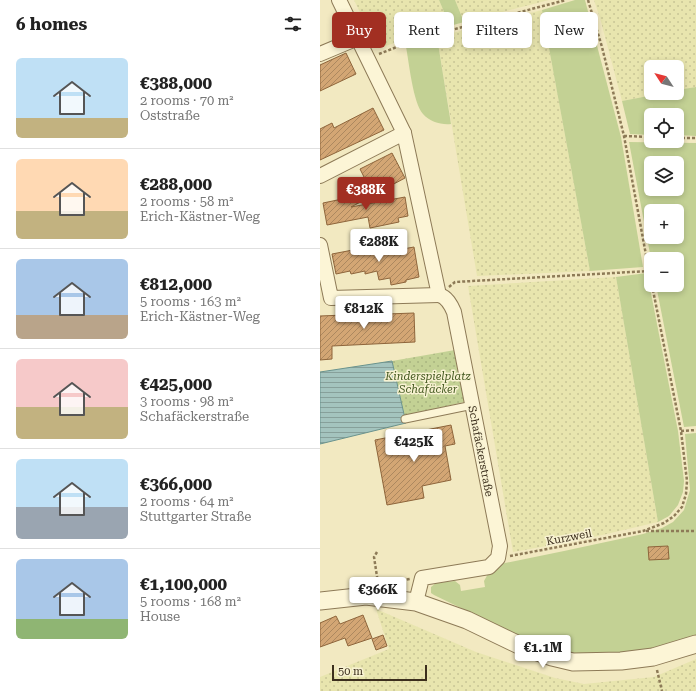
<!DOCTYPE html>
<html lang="en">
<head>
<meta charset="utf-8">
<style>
  body { margin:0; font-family:"Roboto Serif",serif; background:#f6f6f6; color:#222; height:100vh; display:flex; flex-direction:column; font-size:15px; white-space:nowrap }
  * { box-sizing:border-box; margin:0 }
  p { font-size:13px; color:#767676 }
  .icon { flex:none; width:22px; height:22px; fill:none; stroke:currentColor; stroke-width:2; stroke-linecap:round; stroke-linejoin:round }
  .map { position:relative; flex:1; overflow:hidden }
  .sheet { display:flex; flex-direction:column; background:#fff; width:320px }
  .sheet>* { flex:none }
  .hud { position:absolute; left:12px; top:12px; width:304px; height:36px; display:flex; gap:8px }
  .needle { width:26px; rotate:306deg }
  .fabs { position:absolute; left:324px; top:60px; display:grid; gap:8px }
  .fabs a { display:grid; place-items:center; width:40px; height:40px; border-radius:6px; background:#fff; box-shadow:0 2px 6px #0003; font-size:20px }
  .scale { position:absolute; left:12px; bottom:10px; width:95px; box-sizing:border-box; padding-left:4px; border:2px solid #3c2f1d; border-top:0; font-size:11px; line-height:14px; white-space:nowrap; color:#3c2f1d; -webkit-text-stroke:3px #f8f2d2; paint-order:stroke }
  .price { position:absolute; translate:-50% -34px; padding:0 9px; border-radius:4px; background:#fff; color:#222; font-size:13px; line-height:26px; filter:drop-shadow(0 1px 2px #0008) }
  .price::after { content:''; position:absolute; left:50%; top:24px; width:12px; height:9px; margin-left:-6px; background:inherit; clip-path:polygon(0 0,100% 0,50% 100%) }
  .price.active { background:#a22f22; color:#fff }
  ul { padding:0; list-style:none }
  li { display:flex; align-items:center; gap:12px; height:100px; padding:0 16px }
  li+li { border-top:1px solid #e0e0e0 }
  li span { display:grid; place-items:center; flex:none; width:112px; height:80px; border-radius:6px; color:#555 }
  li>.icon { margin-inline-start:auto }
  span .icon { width:48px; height:48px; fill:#fffc; stroke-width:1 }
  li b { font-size:17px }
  h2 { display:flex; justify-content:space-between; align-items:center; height:48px; padding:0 16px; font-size:17px }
  .tag { padding:0 14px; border-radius:6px; background:#fff; box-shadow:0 2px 6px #0003; font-size:14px; line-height:36px }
  .tag.active { background:#a22f22; color:#fff }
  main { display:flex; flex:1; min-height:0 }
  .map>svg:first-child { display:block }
  .farmland { fill:url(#farmland-dots) }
  .grass { fill:#c3d194; fill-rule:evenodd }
  .park { fill:url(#park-dots) }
  .water { fill:url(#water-rules); stroke:#6a938d }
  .building { fill:url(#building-hatch); stroke:#8e653b }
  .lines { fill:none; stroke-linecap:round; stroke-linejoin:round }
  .service-casing { stroke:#8d7a57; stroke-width:9 }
  .minor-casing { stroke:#8d7a57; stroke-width:16 }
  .tertiary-casing { stroke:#8d7a57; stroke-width:19 }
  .path { stroke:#8d7a57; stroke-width:2.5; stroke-dasharray:3 2; stroke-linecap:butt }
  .service { stroke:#fcf5d6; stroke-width:7 }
  .minor { stroke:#fcf5d6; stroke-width:14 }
  .tertiary { stroke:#fcf5d6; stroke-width:17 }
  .labels { text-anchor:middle; stroke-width:3; stroke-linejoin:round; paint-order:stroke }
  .park-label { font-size:11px; font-style:italic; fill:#455a21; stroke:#f8f2d2 }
  .street-label { font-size:11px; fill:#3c2f1d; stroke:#f8f2d2 }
</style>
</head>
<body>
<main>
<section class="sheet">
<h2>6 homes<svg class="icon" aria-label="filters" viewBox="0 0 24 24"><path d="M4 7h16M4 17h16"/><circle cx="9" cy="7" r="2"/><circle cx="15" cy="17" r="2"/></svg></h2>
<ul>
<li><span style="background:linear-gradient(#bfe0f5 75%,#c2b280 0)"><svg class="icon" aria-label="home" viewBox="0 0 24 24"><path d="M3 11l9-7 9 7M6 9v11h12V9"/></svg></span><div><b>€388,000</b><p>2 rooms · 70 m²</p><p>Oststraße</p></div></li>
<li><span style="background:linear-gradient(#ffd9b3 65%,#c2b280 0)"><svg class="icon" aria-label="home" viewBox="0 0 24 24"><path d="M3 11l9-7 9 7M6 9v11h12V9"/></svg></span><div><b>€288,000</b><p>2 rooms · 58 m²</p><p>Erich-Kästner-Weg</p></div></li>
<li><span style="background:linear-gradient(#a9c7e8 70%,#b9a48a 0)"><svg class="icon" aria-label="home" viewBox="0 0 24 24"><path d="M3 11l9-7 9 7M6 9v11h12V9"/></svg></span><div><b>€812,000</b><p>5 rooms · 163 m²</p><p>Erich-Kästner-Weg</p></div></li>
<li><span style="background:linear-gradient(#f6c9c9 60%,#c2b280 0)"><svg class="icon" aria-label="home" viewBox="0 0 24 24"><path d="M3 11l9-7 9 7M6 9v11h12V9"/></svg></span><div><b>€425,000</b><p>3 rooms · 98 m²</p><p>Schafäckerstraße</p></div></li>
<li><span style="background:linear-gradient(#bfe0f5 60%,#9aa5b1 0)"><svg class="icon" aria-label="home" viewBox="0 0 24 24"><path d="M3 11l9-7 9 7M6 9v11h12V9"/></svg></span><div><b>€366,000</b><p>2 rooms · 64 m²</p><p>Stuttgarter Straße</p></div></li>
<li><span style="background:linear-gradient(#a9c7e8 75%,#8fb573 0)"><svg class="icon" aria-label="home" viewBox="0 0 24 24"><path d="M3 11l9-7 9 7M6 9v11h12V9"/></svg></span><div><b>€1,100,000</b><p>5 rooms · 168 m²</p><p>House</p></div></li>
</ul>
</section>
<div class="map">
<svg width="376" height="691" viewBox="0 0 376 691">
  <defs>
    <pattern id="farmland-dots" width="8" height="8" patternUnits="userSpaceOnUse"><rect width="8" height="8" fill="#e8e5ae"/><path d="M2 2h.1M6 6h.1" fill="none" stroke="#c8c595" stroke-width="1.8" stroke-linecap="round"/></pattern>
    <pattern id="park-dots" width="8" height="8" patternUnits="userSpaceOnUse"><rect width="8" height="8" fill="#c3d194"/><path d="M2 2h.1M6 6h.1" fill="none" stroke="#a8b47f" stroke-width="1.8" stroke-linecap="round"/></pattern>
    <pattern id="water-rules" width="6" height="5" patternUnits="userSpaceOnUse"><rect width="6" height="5" fill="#a4c4be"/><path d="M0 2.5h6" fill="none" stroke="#87a09a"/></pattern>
    <pattern id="building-hatch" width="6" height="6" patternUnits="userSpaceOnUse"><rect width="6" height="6" fill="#d3a674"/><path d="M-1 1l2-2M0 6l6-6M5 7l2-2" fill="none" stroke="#ac885f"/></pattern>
  </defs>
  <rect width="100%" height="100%" fill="#f2e9c1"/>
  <!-- farmland -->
  <g class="farmland">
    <path d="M34,0h85l11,26 -68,21 -3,-2 -6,-6z"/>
    <path d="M135,0h94l-85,22z"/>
    <path d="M274,0h102v87l-19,3v-23h-26v26h13l-42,8 -22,-83z"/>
    <path d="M222,10l48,261 -113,5 -40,-239z"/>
    <path d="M296,277l42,245 -73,17 -72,13 -45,-266z"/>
    <path d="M56,609l100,43 79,26 29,6 70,-7 42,-18v32h-376v-14l69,-28z"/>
  </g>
  <!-- grass -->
  <g class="grass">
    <path d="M119,0h16l9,22 -14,4z"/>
    <path d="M255,0h10l36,137 22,130 -53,4 -48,-261z"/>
    <path d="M117,37l14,87c-10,1 -21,-2 -28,-10 -10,-11 -14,-52 -17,-67l10,-5z"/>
    <path d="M376,87v49l-19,-1v-20h-26v20l-21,-1 -8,-33 42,-8h13v-3z"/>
    <path d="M309,142l67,1v283l-12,1 -28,-142h21v-26h-26zM331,163h26v26h-26zM331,211h26v26h-26z"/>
    <path d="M327,273l31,158 6,50 -1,11 -5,13 -9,11 -11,6 -42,-245z"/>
    <path d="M376,433v202l-14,6 -43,13h-62l-44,-11 -99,-48 -3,-2v-6l5,-4 19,-2 5,4 1,6 24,-4 -1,-6 5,-9 11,-8 64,-13 79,-17 19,-6 11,-6 11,-12 6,-20 -5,-56z"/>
  </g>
  <!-- park -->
  <path class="park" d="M135,350l9,52 -60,14 -12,-55z"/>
  <!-- water -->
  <path class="water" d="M72,361l14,62 -86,21v-72z"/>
  <!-- building -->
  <g class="building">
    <path d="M26,53l10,21 -36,17v-26z"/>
    <path d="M53,108l11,22 -64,30v-31l12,-6 2,5z"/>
    <path d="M72,153l13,25 -32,17 -13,-26z"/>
    <path d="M51,193l1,3 -21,11 54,-10 3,19 -10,2 1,4 -29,6 -2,-11 -41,8 -4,-22z"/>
    <path d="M64,244l2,8 28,-5 5,30 -13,3v2l-15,3 -1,-7 -11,2 -2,-9 -12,3v-3l-14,3 -1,-3 -14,3 -4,-20z"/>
    <path d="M40,309v6l54,-2 1,29 -83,4v13l-12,1v-44l25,-1v-5z"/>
    <path d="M131,425l4,19 -10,2 6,34 -29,6 2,12 -37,7 -12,-65z"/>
    <path d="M348,546l1,13 -20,1 -1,-13z"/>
    <path d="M43,615l9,23 -24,8 -3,-8 -25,9v-24l16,-7 4,8z"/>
    <path d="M63,635l4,11 -11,4 -4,-11z"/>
  </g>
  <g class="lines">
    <!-- service casing -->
    <g class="service-casing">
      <path id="service" d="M85,419l68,-14"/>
    </g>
    <!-- minor casing -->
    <g class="minor-casing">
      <g id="minor">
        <path d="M19,0l65,133 35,162c8,2 12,10 15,17l46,234 -2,12 -9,9 -67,11 -6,24"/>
        <path d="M0,54l38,-16"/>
        <path d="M0,176l84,-43"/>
        <path d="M0,245l11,53 108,-3"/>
      </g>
    </g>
    <!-- tertiary casing -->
    <g class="tertiary-casing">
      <path id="tertiary" d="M0,601l46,-5 50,6 51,18 54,26 31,11 21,5 48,-1 32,-4 43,-13"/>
    </g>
    <!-- path -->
    <g class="path">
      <path d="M268,0l14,47 22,89 27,146"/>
      <path d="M59,54l38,-15 149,-39"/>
      <path d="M304,136l27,1"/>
      <path d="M357,138h19"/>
      <path d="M129,287l6,-5 194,-11"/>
      <path d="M361,431l15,-1"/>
      <path d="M326,531h50"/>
      <path d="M57,552l-3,5 4,26"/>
      <path d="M190,556l133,-25 21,-8 10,-7 8,-9 4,-13 1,-13 -6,-50 -29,-146"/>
      <path d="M67,583l23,-4"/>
      <path d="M337,670l5,21"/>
    </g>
    <!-- service -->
    <use href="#service" class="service"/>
    <!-- minor -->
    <use href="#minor" class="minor"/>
    <!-- tertiary -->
    <use href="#tertiary" class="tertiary"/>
  </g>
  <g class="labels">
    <!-- park labels -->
    <g class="park-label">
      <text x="108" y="380">Kinderspielplatz<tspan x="108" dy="13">Schafäcker</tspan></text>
    </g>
    <!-- street labels -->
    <g class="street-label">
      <text transform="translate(161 451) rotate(79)" y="4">Schafäckerstraße</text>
      <text transform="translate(249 537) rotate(-11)" y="4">Kurzweil</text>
    </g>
  </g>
</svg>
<div class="fabs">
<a><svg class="needle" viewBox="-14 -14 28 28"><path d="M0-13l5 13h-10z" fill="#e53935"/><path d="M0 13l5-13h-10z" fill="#767676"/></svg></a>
<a><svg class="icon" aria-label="locate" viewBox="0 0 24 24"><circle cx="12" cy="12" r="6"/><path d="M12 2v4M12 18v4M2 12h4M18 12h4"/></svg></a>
<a><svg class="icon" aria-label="layers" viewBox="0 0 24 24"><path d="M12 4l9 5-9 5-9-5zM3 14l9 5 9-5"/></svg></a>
<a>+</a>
<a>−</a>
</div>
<div class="scale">50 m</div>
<b class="price active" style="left:46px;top:211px">€388K</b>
<b class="price" style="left:59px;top:263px">€288K</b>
<b class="price" style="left:44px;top:330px">€812K</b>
<b class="price" style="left:94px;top:463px">€425K</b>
<b class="price" style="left:58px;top:611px">€366K</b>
<b class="price" style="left:223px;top:669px">€1.1M</b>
<div class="hud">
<a class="tag active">Buy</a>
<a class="tag">Rent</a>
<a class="tag">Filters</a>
<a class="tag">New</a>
</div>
</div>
</main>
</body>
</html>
